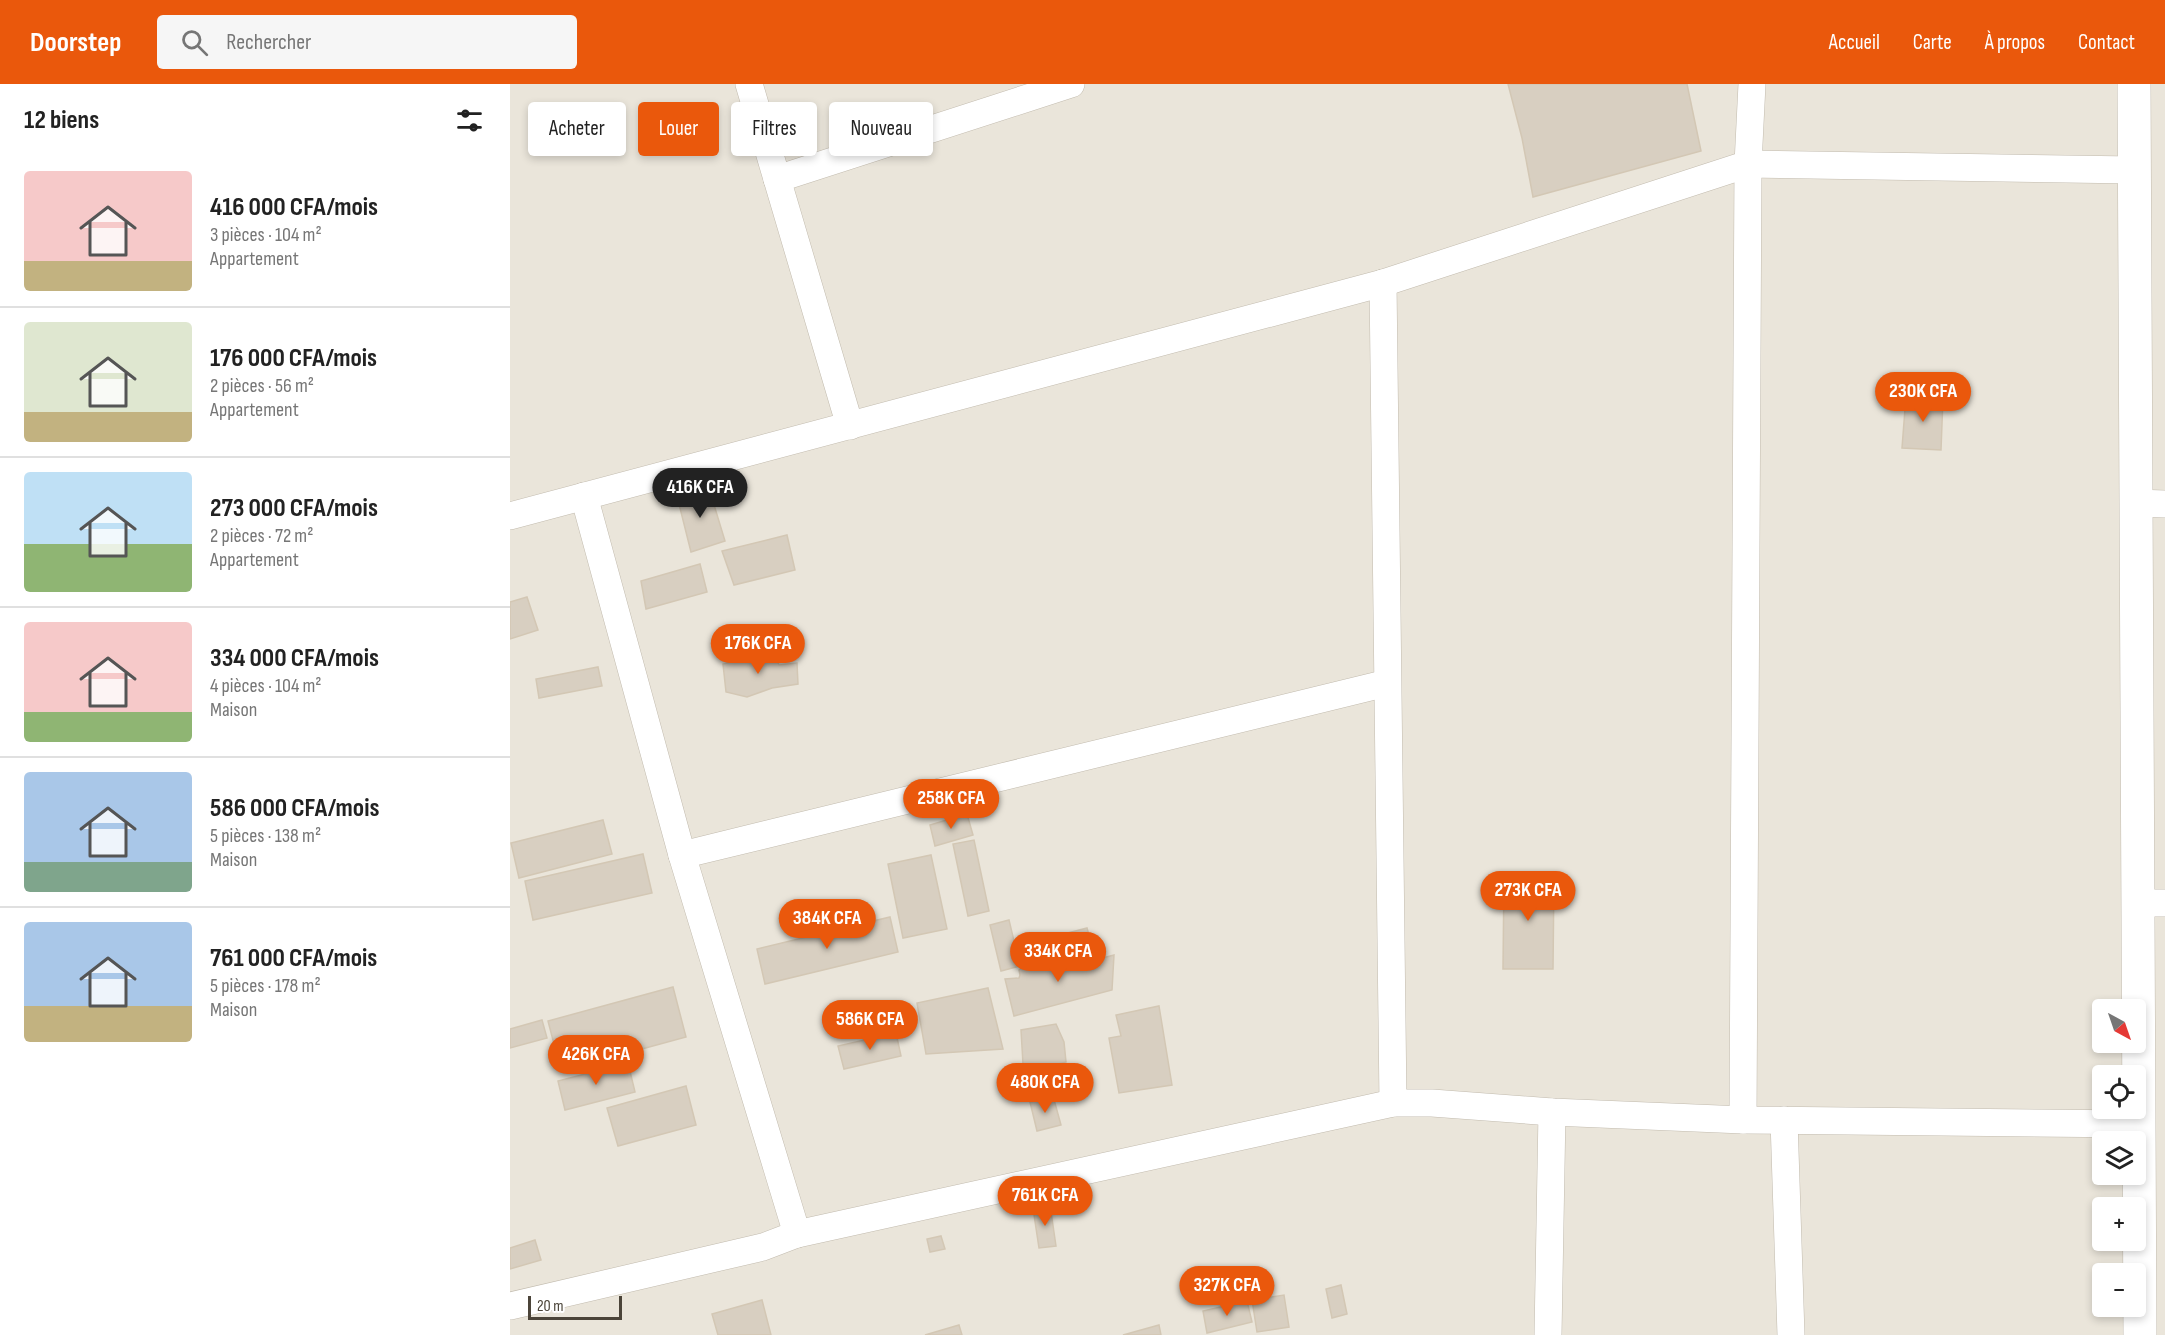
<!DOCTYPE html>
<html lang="fr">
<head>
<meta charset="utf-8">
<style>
  body { margin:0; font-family:"Sofia Sans Condensed",sans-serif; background:#f6f6f6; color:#222; height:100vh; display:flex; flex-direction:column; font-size:22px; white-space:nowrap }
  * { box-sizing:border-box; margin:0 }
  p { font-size:20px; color:#767676 }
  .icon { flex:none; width:33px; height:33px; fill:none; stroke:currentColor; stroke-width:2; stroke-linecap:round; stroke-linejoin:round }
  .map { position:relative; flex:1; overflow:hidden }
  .drawer { display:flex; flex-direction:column; background:#fff; width:510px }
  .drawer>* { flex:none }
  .banner { position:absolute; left:18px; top:18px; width:570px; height:54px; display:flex; gap:12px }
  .needle { width:39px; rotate:140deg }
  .controls { position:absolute; left:1582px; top:915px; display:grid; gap:12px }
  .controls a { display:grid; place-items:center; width:54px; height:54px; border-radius:6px; background:#fff; box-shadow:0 3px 9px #0003; font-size:30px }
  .scale { position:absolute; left:18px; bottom:15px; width:94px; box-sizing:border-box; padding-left:6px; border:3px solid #4b4439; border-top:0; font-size:16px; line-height:21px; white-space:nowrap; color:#4b4439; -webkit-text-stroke:4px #fff; paint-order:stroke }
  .price { position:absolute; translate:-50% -51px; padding:0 14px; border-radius:21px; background:#ea580c; color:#fff; font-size:20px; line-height:39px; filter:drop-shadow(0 2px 3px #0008) }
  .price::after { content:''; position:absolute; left:50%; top:36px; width:18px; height:14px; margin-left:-9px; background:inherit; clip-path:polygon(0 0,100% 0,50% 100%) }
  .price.selected { background:#222; color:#fff }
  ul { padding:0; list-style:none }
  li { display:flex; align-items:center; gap:18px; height:150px; padding:0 24px }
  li+li { border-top:2px solid #e0e0e0 }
  li span { display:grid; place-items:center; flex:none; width:168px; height:120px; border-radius:6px; color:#555 }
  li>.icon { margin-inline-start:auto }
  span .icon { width:72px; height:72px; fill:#fffc; stroke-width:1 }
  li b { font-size:26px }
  h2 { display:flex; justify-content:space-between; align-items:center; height:72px; padding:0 24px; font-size:26px }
  .pill { padding:0 21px; border-radius:6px; background:#fff; box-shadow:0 3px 9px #0003; font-size:21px; line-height:54px }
  .pill.selected { background:#ea580c; color:#fff }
  header { display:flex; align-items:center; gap:36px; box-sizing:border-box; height:84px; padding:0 30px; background:#ea580c; color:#fff }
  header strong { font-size:28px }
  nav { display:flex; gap:33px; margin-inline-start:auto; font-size:21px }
  .search { width:420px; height:54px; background:#f6f6f6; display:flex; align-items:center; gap:15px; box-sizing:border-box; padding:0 21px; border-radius:6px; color:#767676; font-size:22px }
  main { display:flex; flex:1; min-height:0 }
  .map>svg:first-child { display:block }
  .residential { fill:#eae5da; fill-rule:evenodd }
  .building { fill:#d8cfc1; stroke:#d3c7b4; stroke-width:1.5 }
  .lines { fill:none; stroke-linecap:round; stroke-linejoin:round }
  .minor-casing { stroke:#c2bbae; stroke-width:28 }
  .tertiary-casing { stroke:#c2bbae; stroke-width:34 }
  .minor { stroke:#fff; stroke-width:27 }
  .tertiary { stroke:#fff; stroke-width:33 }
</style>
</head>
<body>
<header>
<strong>Doorstep</strong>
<div class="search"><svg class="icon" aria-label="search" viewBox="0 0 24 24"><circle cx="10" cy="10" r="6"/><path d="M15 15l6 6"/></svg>Rechercher</div>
<nav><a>Accueil</a><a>Carte</a><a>À propos</a><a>Contact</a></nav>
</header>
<main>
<section class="drawer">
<h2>12 biens<svg class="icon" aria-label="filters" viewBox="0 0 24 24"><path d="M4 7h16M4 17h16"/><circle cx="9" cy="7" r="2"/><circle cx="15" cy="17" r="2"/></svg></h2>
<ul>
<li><span style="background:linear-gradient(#f6c9c9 75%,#c2b280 0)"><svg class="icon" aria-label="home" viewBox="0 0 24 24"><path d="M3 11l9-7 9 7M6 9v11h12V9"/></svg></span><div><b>416 000 CFA/mois</b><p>3 pièces · 104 m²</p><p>Appartement</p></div></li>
<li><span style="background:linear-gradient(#dfe7d0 75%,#c2b280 0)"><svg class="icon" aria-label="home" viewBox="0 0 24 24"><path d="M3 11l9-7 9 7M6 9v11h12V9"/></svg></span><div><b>176 000 CFA/mois</b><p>2 pièces · 56 m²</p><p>Appartement</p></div></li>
<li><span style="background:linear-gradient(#bfe0f5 60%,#8fb573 0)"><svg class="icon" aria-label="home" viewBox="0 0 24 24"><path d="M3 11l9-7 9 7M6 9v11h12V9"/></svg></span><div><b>273 000 CFA/mois</b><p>2 pièces · 72 m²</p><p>Appartement</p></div></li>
<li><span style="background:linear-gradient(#f6c9c9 75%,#8fb573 0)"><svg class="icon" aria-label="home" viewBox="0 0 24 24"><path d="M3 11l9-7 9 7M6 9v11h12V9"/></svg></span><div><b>334 000 CFA/mois</b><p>4 pièces · 104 m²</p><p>Maison</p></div></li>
<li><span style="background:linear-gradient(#a9c7e8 75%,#7fa58c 0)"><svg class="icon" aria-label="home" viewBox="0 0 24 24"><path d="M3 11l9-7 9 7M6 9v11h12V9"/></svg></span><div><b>586 000 CFA/mois</b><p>5 pièces · 138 m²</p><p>Maison</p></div></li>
<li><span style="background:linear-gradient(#a9c7e8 70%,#c2b280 0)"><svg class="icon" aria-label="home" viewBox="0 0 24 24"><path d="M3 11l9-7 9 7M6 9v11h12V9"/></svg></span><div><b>761 000 CFA/mois</b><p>5 pièces · 178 m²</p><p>Maison</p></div></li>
</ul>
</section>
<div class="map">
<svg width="1655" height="1251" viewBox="0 0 1655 1251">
  <rect width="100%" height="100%" fill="#f6f3ec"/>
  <!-- residential -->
  <path class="residential" d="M0,0h1655v1251h-1655zM1593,926h33v32h-33zM1593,992h33v32h-33zM1593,1058h33v32h-33zM1593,1124h33v32h-33zM1593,1190h33v32h-33z"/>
  <!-- building -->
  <g class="building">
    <path d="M998,0h179l14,67 -168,46 -11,-59z"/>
    <path d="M1396,312l37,2 -2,52 -39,-2z"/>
    <path d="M198,401l17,56 -34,11 -14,-56z"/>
    <path d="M277,451l8,35 -61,15 -12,-34z"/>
    <path d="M190,480l7,28 -61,17 -5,-28z"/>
    <path d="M17,513l11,33 -28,9v-37z"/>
    <path d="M263,568l6,13 18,-2 1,21 -26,4 -25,9 -21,-5 -3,-28z"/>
    <path d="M88,583l4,19 -63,12 -3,-19z"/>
    <path d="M457,730l6,21 -38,11 -5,-21z"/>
    <path d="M93,736l9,34 -93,24 -8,-35z"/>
    <path d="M464,756l15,71 -21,5 -15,-72z"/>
    <path d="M133,770l9,39 -119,27 -8,-39z"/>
    <path d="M421,771l16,74 -44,9 -15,-74z"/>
    <path d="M994,790h50l-1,95h-50z"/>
    <path d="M380,833l8,35 -133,32 -8,-35z"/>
    <path d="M499,836l11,46 -19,5 -11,-46z"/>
    <path d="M577,844l5,18 -65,18 -5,-19z"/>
    <path d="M555,871l7,11 42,-11 -2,35 -98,26 -9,-37 14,-1 1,-3 -1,-5 8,-6z"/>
    <path d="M163,903l13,50 -125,34 -13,-50z"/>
    <path d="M478,904l15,61 -77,5 -9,-51z"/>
    <path d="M649,922l13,79 -53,8 -10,-55 12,-2 -5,-21z"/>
    <path d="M32,936l5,18 -37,10v-19z"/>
    <path d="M546,940l8,18 2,20 -23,6 -2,12 -17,1 -3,-51z"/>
    <path d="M386,949l5,23 -57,13 -6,-23z"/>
    <path d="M118,979l7,29 -70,18 -7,-29z"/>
    <path d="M176,1002l10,39 -78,21 -11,-38z"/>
    <path d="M543,1012l8,29 -24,6 -7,-29z"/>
    <path d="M540,1121l6,41 -17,2 -6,-40z"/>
    <path d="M431,1152l4,13 -15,3 -3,-13z"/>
    <path d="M25,1156l6,20 -31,9v-21z"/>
    <path d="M831,1201l6,29 -15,4 -6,-29z"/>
    <path d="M774,1211l5,32 -32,5 -5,-32z"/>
    <path d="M252,1216l9,35h-53l-6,-21z"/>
    <path d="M737,1217l5,21 -45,11 -4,-22z"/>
    <path d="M449,1241l3,10h-37z"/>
    <path d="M649,1241l2,10h-38z"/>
  </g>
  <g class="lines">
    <!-- minor casing -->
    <g class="minor-casing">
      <g id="minor">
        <path d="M239,0l101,342"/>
        <path d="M267,95l294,-95"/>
        <path d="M873,199l10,820"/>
        <path d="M74,412l98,359 115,379"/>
        <path d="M1625,419l30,1"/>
        <path d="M0,432l873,-233 365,-119 385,6"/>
        <path d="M172,771l705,-172"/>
        <path d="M1627,819h28"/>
        <path d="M1233,1036l5,-956 4,-80"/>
        <path d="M1274,1036l7,215"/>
        <path d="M0,1222l253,-59 34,-13 596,-131h39l120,9 191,8 396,4"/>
        <path d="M1038,1251l4,-223"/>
      </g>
    </g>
    <!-- tertiary casing -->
    <g class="tertiary-casing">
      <path id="tertiary" d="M1624,0l6,1251"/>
    </g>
    <!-- minor -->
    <use href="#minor" class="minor"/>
    <!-- tertiary -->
    <use href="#tertiary" class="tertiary"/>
  </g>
</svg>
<div class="controls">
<a><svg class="needle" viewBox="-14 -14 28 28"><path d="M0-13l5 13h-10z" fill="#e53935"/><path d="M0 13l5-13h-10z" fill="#767676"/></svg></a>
<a><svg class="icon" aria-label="locate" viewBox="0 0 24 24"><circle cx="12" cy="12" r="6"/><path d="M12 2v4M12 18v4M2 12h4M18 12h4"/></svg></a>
<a><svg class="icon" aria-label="layers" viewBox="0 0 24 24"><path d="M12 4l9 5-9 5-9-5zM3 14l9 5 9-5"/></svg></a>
<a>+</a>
<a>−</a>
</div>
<div class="scale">20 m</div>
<b class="price" style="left:1413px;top:339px">230K CFA</b>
<b class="price selected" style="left:190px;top:435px">416K CFA</b>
<b class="price" style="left:248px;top:591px">176K CFA</b>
<b class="price" style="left:441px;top:746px">258K CFA</b>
<b class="price" style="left:1018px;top:838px">273K CFA</b>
<b class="price" style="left:317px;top:866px">384K CFA</b>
<b class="price" style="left:548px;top:899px">334K CFA</b>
<b class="price" style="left:360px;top:967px">586K CFA</b>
<b class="price" style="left:86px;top:1002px">426K CFA</b>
<b class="price" style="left:535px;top:1030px">480K CFA</b>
<b class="price" style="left:535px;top:1143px">761K CFA</b>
<b class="price" style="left:717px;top:1233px">327K CFA</b>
<div class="banner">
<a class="pill">Acheter</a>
<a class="pill selected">Louer</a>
<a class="pill">Filtres</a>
<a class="pill">Nouveau</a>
</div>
</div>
</main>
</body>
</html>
